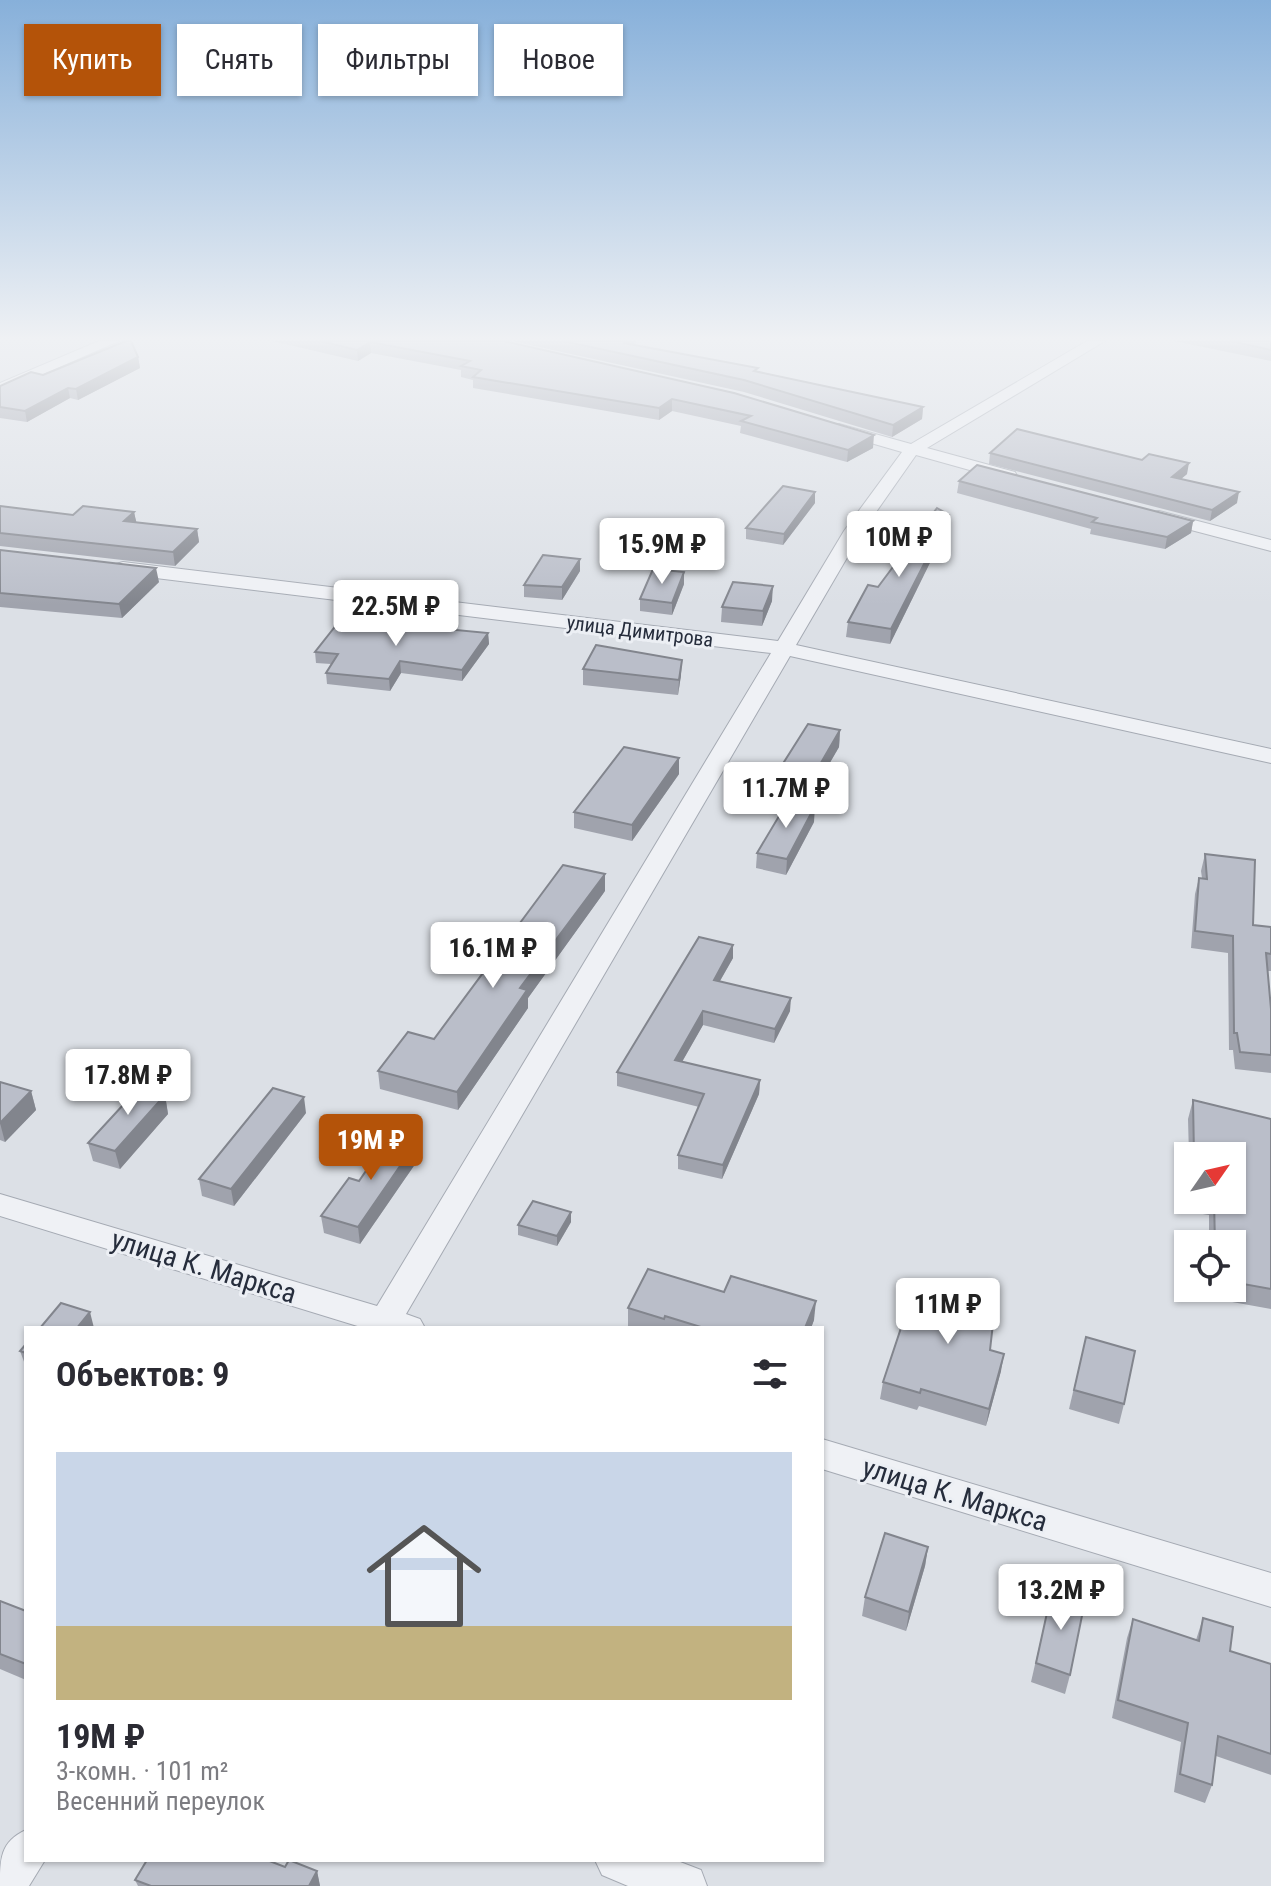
<!DOCTYPE html>
<html lang="ru">
<head>
<meta charset="utf-8">
<style>
  body { margin:0; font-family:"Roboto Condensed",sans-serif; background:#f7f7f7; color:#2b2b33; height:100vh; display:flex; flex-direction:column; font-size:30px; white-space:nowrap }
  * { box-sizing:border-box; margin:0 }
  p { font-size:26px; color:#7c7c81 }
  .icon { flex:none; width:44px; height:44px; fill:none; stroke:currentColor; stroke-width:2; stroke-linecap:round; stroke-linejoin:round }
  .map { position:relative; flex:1; overflow:hidden }
  .sheet { position:absolute; left:24px; top:1326px; width:800px; height:536px; display:flex; flex-direction:column; background:#fff; border-radius:0px; box-shadow:0 2px 6px #0004 }
  .sheet>* { flex:none }
  .guide { position:absolute; left:24px; top:24px; width:800px; height:72px; display:flex; gap:16px }
  .needle { width:52px; rotate:56deg }
  .buttons { position:absolute; left:1174px; top:1142px; display:grid; gap:16px }
  .buttons a { display:grid; place-items:center; width:72px; height:72px; border-radius:0px; background:#fff; box-shadow:0 2px 6px #0004; font-size:40px }
  .price { position:absolute; translate:-50% -68px; padding:0 18px; border-radius:8px; background:#fff; color:#222; font-size:26px; line-height:52px; filter:drop-shadow(0 2px 4px #0008) }
  .price::after { content:''; position:absolute; left:50%; top:48px; width:24px; height:18px; margin-left:-12px; background:inherit; clip-path:polygon(0 0,100% 0,50% 100%) }
  .price.on { background:#b45309; color:#fff }
  ul { padding:0; list-style:none }
  li { display:grid; align-content:center; gap:16px; height:424px; padding:0 32px }
  li+li { border-top:2px solid #e1e1e2 }
  li span { display:grid; place-items:center; height:248px; border-radius:0px; color:#555 }
  li>.icon { margin-inline-start:auto }
  span .icon { width:144px; height:144px; fill:#fffc; stroke-width:1 }
  li b { font-size:34px }
  h2 { display:flex; justify-content:space-between; align-items:center; height:96px; padding:0 32px; font-size:34px }
  .pill { padding:0 28px; border-radius:0px; background:#fff; box-shadow:0 2px 6px #0004; font-size:28px; line-height:72px }
  .pill.on { background:#b45309; color:#fff }
  .map>svg:first-child { display:block }
  .lines { fill:none; stroke-linecap:round; stroke-linejoin:round }
  .minor-casing { stroke:#a5aab3; stroke-width:2 }
  .minor { fill:#eff1f5; fill-rule:evenodd }
  .wall { fill:#a0a3ad }
  .shaded-wall { fill:#82858d }
  .building { fill:#babec9; stroke:#82858d; stroke-width:2 }
  .labels { text-anchor:middle; stroke-width:6; stroke-linejoin:round; paint-order:stroke }
  .far-street-label { font-size:20px; fill:#262d3c; stroke:#eceff4 }
  .near-street-label { font-size:28px; fill:#262d3c; stroke:#eceff4 }
</style>
</head>
<body>
<div class="map">
<svg width="1271" height="1886" viewBox="0 0 1271 1886">
  <rect width="100%" height="100%" fill="#dce0e6"/>
  <g class="lines">
    <!-- minor casing -->
    <g class="minor-casing">
      <g id="minor">
        <path d="M99,341h20l-119,52v-10z"/>
        <path d="M1087,341h18l-178,107 88,24 2,4 -2,4 -6,1 -93,-26 -54,77 -66,113 475,104v14l-481,-107 -384,658 14,5 5,9h-61l-364,-112v-22l377,112 394,-653 -648,-79 -9,-6 2,-4 7,-2 655,79 66,-110 58,-79 -69,-20v-6l6,-2 72,20z"/>
        <path d="M1159,511l112,29v11l-118,-31 -3,-4 3,-4z"/>
        <path d="M822,1439l449,134v34l-449,-138z"/>
        <path d="M26,1830v30h19l-16,26h-29c0,-27 0,-44 26,-56z"/>
        <path d="M595,1860h80l26,10 6,16h-79l-26,-11z"/>
      </g>
    </g>
    <!-- minor -->
    <use href="#minor" class="minor"/>
  </g>
  <!-- wall -->
  <g class="wall">
    <path d="M272,341h232l369,107 -26,14 -107,-29 1,-7 -69,-15 -13,9 -186,-32v-8l-12,-3v-7l-90,-17 -13,8z"/>
    <path d="M512,341h124v4l287,62 -1,12 -30,18 -148,-45z"/>
    <path d="M1174,341h97v20z"/>
    <path d="M138,357l2,11 -62,32 -8,-2 -43,24 -27,-4v-32l43,-11z"/>
    <path d="M990,453l197,21 -6,5 56,24 -27,18 -221,-57z"/>
    <path d="M959,481l234,40 -2,12 -26,16 -75,-15 1,-5 -134,-36z"/>
    <path d="M815,503l-32,42 -37,-6v-11z"/>
    <path d="M0,506l73,9 61,-3 2,10 61,7 2,13 -24,24 -175,-20z"/>
    <path d="M949,515l-2,13 -57,116 -44,-7 2,-15 30,-35z"/>
    <path d="M0,550l159,32 -37,36 -122,-11z"/>
    <path d="M580,571l-18,29 -38,-3v-12z"/>
    <path d="M684,572v12l-12,31 -32,-4v-12z"/>
    <path d="M772,601l-10,25 -41,-4 1,-15z"/>
    <path d="M488,633l1,11 -27,37 -61,-8 -11,18 -63,-7 -1,-11 5,-9 -15,-1 -1,-11z"/>
    <path d="M583,669l98,6 -3,20 -95,-10z"/>
    <path d="M840,730l-1,17 -29,50 -34,-7 1,-17z"/>
    <path d="M679,758v16l-47,67 -58,-13v-16z"/>
    <path d="M814,822l-28,53 -30,-7 1,-15z"/>
    <path d="M1205,854l48,71 18,2v44h-4l4,38v64l-36,-4 -2,-19h-4l-1,-97 -37,-5 4,-54 4,-16h3l-1,-7z"/>
    <path d="M605,891l-77,107v10l-70,102 -78,-21 -2,-18 56,-32z"/>
    <path d="M733,945v13l-13,23 70,30 -16,32 -71,-18 -21,37 78,18 -1,14 -37,85 -44,-10v-14l21,-48 -82,-21v-14z"/>
    <path d="M0,1082l31,9 5,19 -31,32 -5,-2z"/>
    <path d="M165,1095l3,19 -48,55 -27,-8 -5,-18z"/>
    <path d="M1193,1100l78,19v190l-61,-11v-10h22v-44h-23v-29l-19,-3v-12h42v-44h-43l-1,-37z"/>
    <path d="M306,1113l-72,93 -32,-10 -3,-17z"/>
    <path d="M420,1137l2,17 -62,90 -36,-11 -3,-17 38,-35z"/>
    <path d="M571,1222l-14,24 -39,-11v-10z"/>
    <path d="M628,1308l186,12 -3,8h-181l-2,-1z"/>
    <path d="M1086,1337l38,67 -5,20 -50,-15z"/>
    <path d="M26,1344v23l-6,-16z"/>
    <path d="M990,1350l11,21 -15,55 -67,-20 -2,4 -37,-11 3,-17z"/>
    <path d="M928,1547l-3,19 -19,65 -44,-15 3,-19z"/>
    <path d="M1052,1590l18,85 -5,19 -34,-12z"/>
    <path d="M0,1601l26,10v69l-26,-11z"/>
    <path d="M1203,1618l27,33 41,13v111l-55,-19 -4,29 -7,18 -31,-11 7,-50 -69,-24 15,-80 6,-19 63,21z"/>
    <path d="M285,1867l32,4 3,15h-182l-3,-6z"/>
  </g>
  <!-- shaded-wall -->
  <g class="shaded-wall">
    <path d="M370,342l1,11 -13,8 -1,-11z"/>
    <path d="M138,357l2,11 -62,32 -2,-11z"/>
    <path d="M68,388l2,10 -43,24 -2,-11z"/>
    <path d="M672,399v12l-13,9v-12z"/>
    <path d="M923,407l-1,12 -30,18 1,-12z"/>
    <path d="M874,435l-1,13 -26,14 1,-12z"/>
    <path d="M1189,463l-2,11 -17,14 2,-11z"/>
    <path d="M815,492v11l-32,42 1,-11z"/>
    <path d="M1239,492l-2,11 -27,18 2,-11z"/>
    <path d="M134,512l3,13 -13,-4z"/>
    <path d="M949,515l-2,13 -57,116 1,-15z"/>
    <path d="M1193,521l-2,12 -26,16 2,-12z"/>
    <path d="M197,529l2,13 -24,24 -2,-14z"/>
    <path d="M580,559v12l-18,29v-13z"/>
    <path d="M156,568l3,14 -37,36 -3,-14z"/>
    <path d="M684,572v12l-12,31v-12z"/>
    <path d="M773,586l-1,15 -10,25 1,-15z"/>
    <path d="M488,633l1,11 -27,37v-11z"/>
    <path d="M682,660l-1,15 -3,20 1,-15z"/>
    <path d="M400,661l1,12 -11,18 -1,-12z"/>
    <path d="M840,730l-1,17 -29,50 1,-17z"/>
    <path d="M679,758v16l-47,67v-16z"/>
    <path d="M815,806l-1,16 -28,53 1,-16z"/>
    <path d="M605,874v17l-77,107v10l-70,102 -1,-18 63,-104z"/>
    <path d="M733,945v13l-20,35 1,-13z"/>
    <path d="M791,998l-1,13 -16,32 1,-14z"/>
    <path d="M703,1011v14l-28,49v-14z"/>
    <path d="M760,1080l-1,14 -37,85 1,-14z"/>
    <path d="M31,1091l5,19 -31,32 -5,-19z"/>
    <path d="M165,1095l3,19 -48,55 -5,-18z"/>
    <path d="M304,1097l2,16 -72,93 -3,-17z"/>
    <path d="M420,1137l2,17 -62,90 -2,-17z"/>
    <path d="M571,1212v10l-14,24v-10z"/>
    <path d="M816,1301l-2,19 -3,8h-6z"/>
    <path d="M90,1312l4,16h-17z"/>
    <path d="M1004,1354l-3,17 -15,55 3,-17z"/>
    <path d="M928,1547l-3,19 -19,65 3,-19z"/>
    <path d="M317,1871l3,15h-11z"/>
  </g>
  <!-- building -->
  <g class="building">
    <path d="M126,341h5l7,16 -62,32 -8,-1 -43,23 -25,-4v-21l31,-14 12,3z"/>
    <path d="M320,341h184l230,52 140,42 -26,15 -107,-29 10,-5 -79,-17 -13,9 -186,-31 8,-7 -20,-4 9,-5 -100,-19 -13,8z"/>
    <path d="M563,341h63l-2,2 134,25 -4,3 169,36 -30,18 -149,-45z"/>
    <path d="M1231,341h40v9z"/>
    <path d="M1017,429l125,31 7,-6 40,9 -17,14 67,15 -27,18 -222,-57z"/>
    <path d="M977,465l216,56 -26,16 -75,-15 5,-4 -138,-37z"/>
    <path d="M783,486l32,6 -31,42 -38,-6z"/>
    <path d="M0,506l73,9 10,-9 51,6 -10,9 73,8 -24,23 -173,-19z"/>
    <path d="M937,508l12,7 -58,114 -43,-7 20,-37 10,2z"/>
    <path d="M0,550l156,18 -37,36 -119,-11z"/>
    <path d="M543,555l37,4 -18,28 -38,-2z"/>
    <path d="M653,569l31,3 -12,31 -32,-4z"/>
    <path d="M733,582l40,4 -10,25 -41,-4z"/>
    <path d="M341,619l147,14 -26,37 -62,-9 -11,18 -63,-6 12,-19 -23,-2z"/>
    <path d="M596,645l86,15 -3,20 -96,-11z"/>
    <path d="M808,724l32,6 -29,50 -34,-7z"/>
    <path d="M624,747l55,11 -47,67 -58,-13z"/>
    <path d="M788,801l27,5 -28,53 -30,-6z"/>
    <path d="M1205,854l50,6 -2,65 18,2v27l-5,-1 5,56v46l-31,-3 -3,-19h-3l-1,-97 -38,-5 4,-53 8,1z"/>
    <path d="M563,865l42,9 -85,114 7,2 -70,102 -79,-21 30,-39 26,7z"/>
    <path d="M699,937l34,8 -19,35 77,18 -16,31 -72,-18 -28,49 85,20 -37,85 -45,-10 26,-61 -87,-22z"/>
    <path d="M147,1079l18,16 -50,56 -27,-8z"/>
    <path d="M0,1082l31,9 -31,32z"/>
    <path d="M273,1088l31,9 -73,92 -32,-10z"/>
    <path d="M1193,1100l78,19v170l-39,-7v-38h-17l-1,-44h18v-44h-38z"/>
    <path d="M394,1130l26,7 -62,90 -37,-11 28,-38 10,3z"/>
    <path d="M533,1201l38,11 -14,24 -39,-11z"/>
    <path d="M648,1269l76,23 7,-16 85,25 -11,27h-101l-39,-12 -1,3 -36,-11z"/>
    <path d="M919,1282l77,15 -6,53 14,4 -15,55 -68,-20 -1,4 -37,-11 23,-69 7,2z"/>
    <path d="M61,1303l29,9 -13,16h-37z"/>
    <path d="M1086,1337l49,14 -11,53 -50,-14z"/>
    <path d="M26,1344v9l-6,-2z"/>
    <path d="M885,1533l43,14 -19,65 -44,-15z"/>
    <path d="M1052,1590l33,11 -15,74 -34,-12z"/>
    <path d="M0,1601l26,10v53l-26,-10z"/>
    <path d="M1203,1618l30,9 -3,24 41,13v90l-53,-18 -6,49 -32,-11 8,-51 -70,-23 15,-81 66,22z"/>
    <path d="M147,1860h120l18,7 4,-7 28,11 -8,15h-158l-16,-6z"/>
  </g>
  <!-- sky -->
  <linearGradient id="sky" x2="0" y2="1"><stop stop-color="#87b0da"/><stop offset="0.56" stop-color="#eff1f4"/><stop offset="1" stop-color="#eff1f4" stop-opacity="0"/></linearGradient>
  <rect width="1271" height="605" fill="url(#sky)"/>
  <g class="labels">
    <!-- far-street labels -->
    <g class="far-street-label">
      <text transform="translate(640 631) rotate(7)" y="7">улица Димитрова</text>
    </g>
    <!-- near-street labels -->
    <g class="near-street-label">
      <text transform="translate(204 1266) rotate(17)" y="10">улица К. Маркса</text>
      <text transform="translate(955 1494) rotate(17)" y="10">улица К. Маркса</text>
    </g>
  </g>
</svg>
<div class="buttons">
<a><svg class="needle" viewBox="-14 -14 28 28"><path d="M0-13l5 13h-10z" fill="#e53935"/><path d="M0 13l5-13h-10z" fill="#7c7c81"/></svg></a>
<a><svg class="icon" aria-label="locate" viewBox="0 0 24 24"><circle cx="12" cy="12" r="6"/><path d="M12 2v4M12 18v4M2 12h4M18 12h4"/></svg></a>
</div>
<b class="price" style="left:899px;top:579px">10M ₽</b>
<b class="price" style="left:662px;top:586px">15.9M ₽</b>
<b class="price" style="left:396px;top:648px">22.5M ₽</b>
<b class="price" style="left:786px;top:830px">11.7M ₽</b>
<b class="price" style="left:493px;top:990px">16.1M ₽</b>
<b class="price" style="left:128px;top:1117px">17.8M ₽</b>
<b class="price on" style="left:371px;top:1182px">19M ₽</b>
<b class="price" style="left:948px;top:1346px">11M ₽</b>
<b class="price" style="left:1061px;top:1632px">13.2M ₽</b>
<div class="guide">
<a class="pill on">Купить</a>
<a class="pill">Снять</a>
<a class="pill">Фильтры</a>
<a class="pill">Новое</a>
</div>
<section class="sheet">
<h2>Объектов: 9<svg class="icon" aria-label="filters" viewBox="0 0 24 24"><path d="M4 7h16M4 17h16"/><circle cx="9" cy="7" r="2"/><circle cx="15" cy="17" r="2"/></svg></h2>
<ul>
<li><span style="background:linear-gradient(#c9d6e8 70%,#c2b280 0)"><svg class="icon" aria-label="home" viewBox="0 0 24 24"><path d="M3 11l9-7 9 7M6 9v11h12V9"/></svg></span><div><b>19M ₽</b><p>3-комн. · 101 m²</p><p>Весенний переулок</p></div></li>
</ul>
</section>
</div>
</body>
</html>
